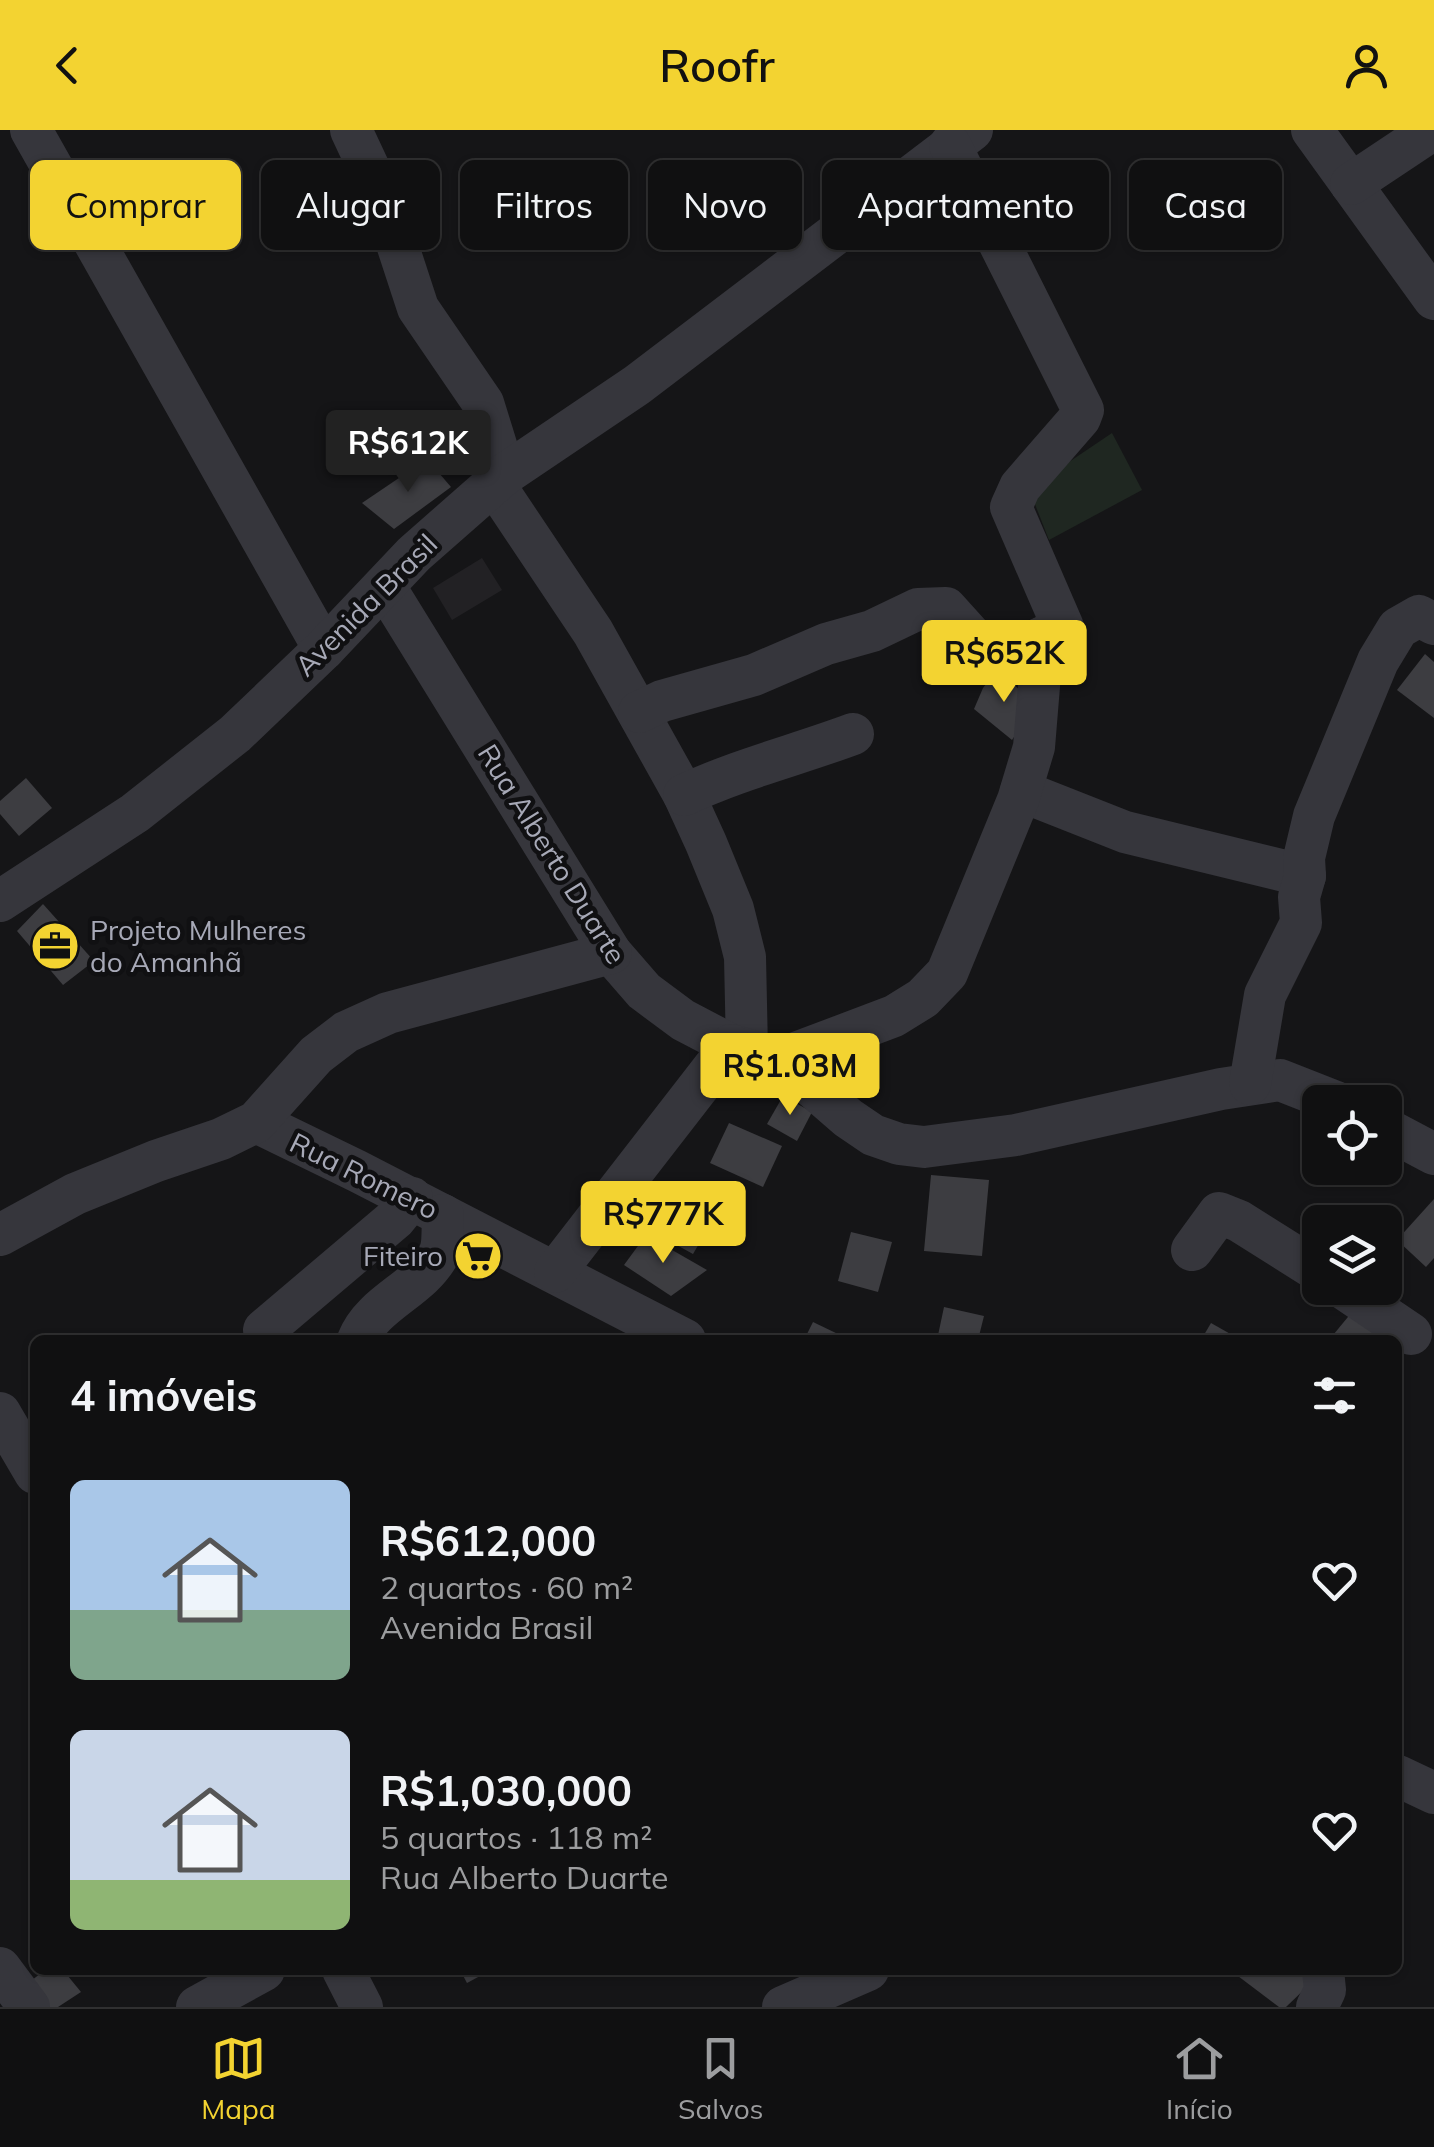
<!DOCTYPE html>
<html lang="pt">
<head>
<meta charset="utf-8">
<style>
  body { margin:0; font-family:Mulish,sans-serif; background:#1e1e1f; color:#f1f3f6; height:100vh; display:flex; flex-direction:column; font-size:38px; white-space:nowrap }
  * { box-sizing:border-box; margin:0 }
  p { font-size:32px; color:#9c9d9f }
  .icon { flex:none; width:55px; height:55px; fill:none; stroke:currentColor; stroke-width:2; stroke-linecap:round; stroke-linejoin:round }
  .map { position:relative; flex:1; overflow:hidden }
  .panel { position:absolute; left:30px; top:1205px; width:1372px; height:640px; display:flex; flex-direction:column; background:#101011; border-radius:15px; box-shadow:0 2px 8px #0004,0 0 0 2px #303031 }
  .panel>* { flex:none }
  .guide { position:absolute; left:30px; top:30px; width:1375px; height:90px; display:flex; gap:20px }
  .buttons { position:absolute; left:1302px; top:955px; display:grid; gap:20px }
  .buttons a { display:grid; place-items:center; width:100px; height:100px; border-radius:15px; background:#101011; box-shadow:0 2px 8px #0004,0 0 0 2px #303031; font-size:50px }
  .price { position:absolute; translate:-50% -85px; padding:0 22px; border-radius:10px; background:#f3d331; color:#111; font-size:32px; line-height:65px; filter:drop-shadow(0 2px 5px #0008) }
  .price::after { content:''; position:absolute; left:50%; top:60px; width:30px; height:22px; margin-left:-15px; background:inherit; clip-path:polygon(0 0,100% 0,50% 100%) }
  .price.selected { background:#222; color:#fff }
  ul { padding:0; list-style:none }
  li { display:flex; align-items:center; gap:30px; height:250px; padding:0 40px }
  li span { display:grid; place-items:center; flex:none; width:280px; height:200px; border-radius:15px; color:#555 }
  li>.icon { margin-inline-start:auto }
  span .icon { width:120px; height:120px; fill:#fffc; stroke-width:1 }
  li b { font-size:42px }
  h2 { display:flex; justify-content:space-between; align-items:center; height:120px; padding:0 40px; font-size:42px }
  .tag { padding:0 35px; border-radius:15px; background:#101011; box-shadow:0 2px 8px #0004,0 0 0 2px #303031; font-size:35px; line-height:90px }
  .tag.selected { background:#f3d331; color:#111 }
  header { display:flex; justify-content:space-between; align-items:center; height:130px; padding:0 40px; background:#f3d331; color:#111; font-size:45px; font-weight:600 }
  .menu { display:flex; justify-content:space-around; align-items:center; height:140px; border-top:2px solid #303031; background:#101011; font-size:28px; color:#9c9d9f }
  .menu a { display:grid; justify-items:center; gap:5px }
  .menu .selected { color:#f3d331 }
  .map>svg:first-child { display:block }
  .built { fill:#222124 }
  .green { fill:#1f2721 }
  .building { fill:#3d3d41 }
  .lines { fill:none; stroke-linecap:round; stroke-linejoin:round }
  .minor { stroke:#36363c; stroke-width:42 }
  .labels { text-anchor:middle; stroke-width:9; stroke-linejoin:round; paint-order:stroke }
  .street-label { font-size:28px; fill:#a7a9b7; stroke:#101012 }
  .poi-label { font-size:28px; fill:#a7a9b7; stroke:#101012; text-anchor:start }
</style>
</head>
<body>
<header><svg class="icon" aria-label="back" viewBox="0 0 24 24"><path d="M15 5l-7 7 7 7"/></svg>Roofr<svg class="icon" aria-label="person" viewBox="0 0 24 24"><circle cx="12" cy="8" r="4"/><path d="M4 21q1-7 8-7t8 7"/></svg></header>
<div class="map">
<svg width="1434" height="1877" viewBox="0 0 1434 1877">
  <rect width="100%" height="100%" fill="#151517"/>
  <!-- built -->
  <path class="built" d="M482,428l20,32 -50,30 -19,-32z"/>
  <!-- green -->
  <path class="green" d="M1112,303l30,57 -93,50 -20,-51z"/>
  <!-- building -->
  <g class="building">
    <path d="M427,329l24,28 -57,42 -32,-26z"/>
    <path d="M1425,524l9,8v56l-37,-28z"/>
    <path d="M998,539l37,36 -23,35 -38,-31 9,-21z"/>
    <path d="M26,648l26,30 -33,28 -19,-22v-13z"/>
    <path d="M43,774l51,57 -31,24 -46,-54z"/>
    <path d="M783,966l29,16 -15,29 -30,-17z"/>
    <path d="M729,993l53,23 -19,41 -53,-24z"/>
    <path d="M931,1045l58,5 -7,76 -58,-5z"/>
    <path d="M655,1058l58,32 -20,34 -58,-32z"/>
    <path d="M1434,1069v59l-8,9 -29,-27z"/>
    <path d="M851,1102l41,10 -14,50 -40,-11z"/>
    <path d="M646,1105l61,35 -36,26 -47,-31z"/>
    <path d="M471,1118l21,7 -14,13 -14,-11z"/>
    <path d="M1357,1176l27,34h-55z"/>
    <path d="M944,1177l40,9 -6,24h-41z"/>
    <path d="M813,1192l27,13 -2,5h-34z"/>
    <path d="M1211,1193l30,17h-40z"/>
    <path d="M45,1840h18l18,22 -23,15h-12l-19,-23z"/>
    <path d="M460,1840h31l-24,13z"/>
    <path d="M1230,1840h68l12,14 -24,23h-7z"/>
  </g>
  <g class="lines">
    <!-- minor -->
    <g class="minor">
      <path d="M31,0l293,519"/>
      <path d="M351,0l29,62 38,116 65,95 22,71"/>
      <path d="M1312,0l122,169"/>
      <path d="M1351,54l81,-54"/>
      <path d="M494,354l99,148 91,163 22,48 27,66 12,48 2,93"/>
      <path d="M385,457l226,366 33,38 39,29 48,25 49,14 68,59 25,17 26,9 25,3 92,-12 205,-46 59,-9 56,22"/>
      <path d="M639,582l23,-11 92,-26 72,-31 46,-13 46,-22 28,-1 28,31 28,17 41,-19"/>
      <path d="M1021,661l104,41 180,44"/>
      <path d="M684,665c55,-26 113,-40 169,-61"/>
      <path d="M0,771l135,-88 100,-79 89,-85 90,-95 91,-80 132,-89 335,-255"/>
      <path d="M780,929l114,-43 29,-18 24,-25 71,-173 16,-53 9,-110 20,-10 -52,-120 9,-20 60,-69 3,-8 -133,-265"/>
      <path d="M1250,954l15,-89 36,-72 -2,-26 6,-21 -1,-18 10,-42 64,-155 20,-33 21,-12 15,8"/>
      <path d="M256,992l101,49 328,169"/>
      <path d="M1385,998l49,26"/>
      <path d="M0,1105l75,-41 81,-33 65,-22 35,-17 60,-67 30,-23 42,-19 223,-60"/>
      <path d="M1192,1120l27,-37 20,8 81,51"/>
      <path d="M555,1142l176,-227"/>
      <path d="M1343,1158l68,46"/>
      <path d="M264,1200l131,-111 17,-21"/>
      <path d="M358,1210c15,-38 62,-50 81,-86 5,-10 3,-28 4,-39"/>
      <path d="M0,1283l35,60"/>
      <path d="M1398,1646l36,17"/>
      <path d="M0,1838l29,39"/>
      <path d="M343,1840l19,37"/>
      <path d="M197,1877l67,-37"/>
      <path d="M783,1877l85,-37"/>
      <path d="M1317,1877l8,-17 -2,-20"/>
    </g>
  </g>
  <!-- icons -->
  <defs>
    <g id="office-disc" transform="scale(2.5)"><circle r="9.5" fill="#f3d331" stroke="#101012"/><path d="M-6-3h4V-5.5h4V-3h4V5H-6ZM-1-4.5V-3h2v-1.5ZM-6 0V1H6V0Z" fill="#111"/></g>
    <g id="supermarket-disc" transform="scale(2.5)"><circle r="9.5" fill="#f3d331" stroke="#101012"/><path d="M-6-5.5h2.5l.6 2H6L4.5 2H-2.5L-4.4-4H-6ZM-1.5 3.2a1.3 1.3 0 1 0 .1 0ZM3 3.2a1.3 1.3 0 1 0 .1 0Z" fill="#111"/></g>
  </defs>
  <g fill-rule="evenodd">
    <use href="#office-disc" x="55" y="816"/>
    <use href="#supermarket-disc" x="478" y="1126"/>
  </g>
  <g class="labels">
    <!-- street labels -->
    <g class="street-label">
      <text transform="translate(366 475) rotate(-45)" y="10">Avenida Brasil</text>
      <text transform="translate(552 724) rotate(58)" y="10">Rua Alberto Duarte</text>
      <text transform="translate(364 1046) rotate(26)" y="10">Rua Romero</text>
    </g>
    <!-- poi labels -->
    <g class="poi-label">
      <text x="90" y="810">Projeto Mulheres<tspan x="90" dy="32">do Amanhã</tspan></text>
      <text x="443" y="1136" text-anchor="end">Fiteiro</text>
    </g>
  </g>
</svg>
<div class="buttons">
<a><svg class="icon" aria-label="locate" viewBox="0 0 24 24"><circle cx="12" cy="12" r="6"/><path d="M12 2v4M12 18v4M2 12h4M18 12h4"/></svg></a>
<a><svg class="icon" aria-label="layers" viewBox="0 0 24 24"><path d="M12 4l9 5-9 5-9-5zM3 14l9 5 9-5"/></svg></a>
</div>
<b class="price selected" style="left:408px;top:365px">R$612K</b>
<b class="price" style="left:1004px;top:575px">R$652K</b>
<b class="price" style="left:790px;top:988px">R$1.03M</b>
<b class="price" style="left:663px;top:1136px">R$777K</b>
<div class="guide">
<a class="tag selected">Comprar</a>
<a class="tag">Alugar</a>
<a class="tag">Filtros</a>
<a class="tag">Novo</a>
<a class="tag">Apartamento</a>
<a class="tag">Casa</a>
</div>
<section class="panel">
<h2>4 imóveis<svg class="icon" aria-label="filters" viewBox="0 0 24 24"><path d="M4 7h16M4 17h16"/><circle cx="9" cy="7" r="2"/><circle cx="15" cy="17" r="2"/></svg></h2>
<ul>
<li><span style="background:linear-gradient(#a9c7e8 65%,#7fa58c 0)"><svg class="icon" aria-label="home" viewBox="0 0 24 24"><path d="M3 11l9-7 9 7M6 9v11h12V9"/></svg></span><div><b>R$612,000</b><p>2 quartos · 60 m²</p><p>Avenida Brasil</p></div><svg class="icon" aria-label="heart" viewBox="0 0 24 24"><path d="M12 20l-8-8c-3-5 5-10 8-4 3-6 11-1 8 4z"/></svg></li>
<li><span style="background:linear-gradient(#c9d6e8 75%,#8fb573 0)"><svg class="icon" aria-label="home" viewBox="0 0 24 24"><path d="M3 11l9-7 9 7M6 9v11h12V9"/></svg></span><div><b>R$1,030,000</b><p>5 quartos · 118 m²</p><p>Rua Alberto Duarte</p></div><svg class="icon" aria-label="heart" viewBox="0 0 24 24"><path d="M12 20l-8-8c-3-5 5-10 8-4 3-6 11-1 8 4z"/></svg></li>
</ul>
</section>
</div>
<nav class="menu">
<a class="selected"><svg class="icon" aria-label="map" viewBox="0 0 24 24"><path d="M3 6l6-2 6 2 6-2v14l-6 2-6-2-6 2zM9 4v14M15 6v14"/></svg>Mapa</a>
<a><svg class="icon" aria-label="saved" viewBox="0 0 24 24"><path d="M7 4h10v16l-5-4-5 4z"/></svg>Salvos</a>
<a><svg class="icon" aria-label="home" viewBox="0 0 24 24"><path d="M3 11l9-7 9 7M6 9v11h12V9"/></svg>Início</a>
</nav>
</body>
</html>
